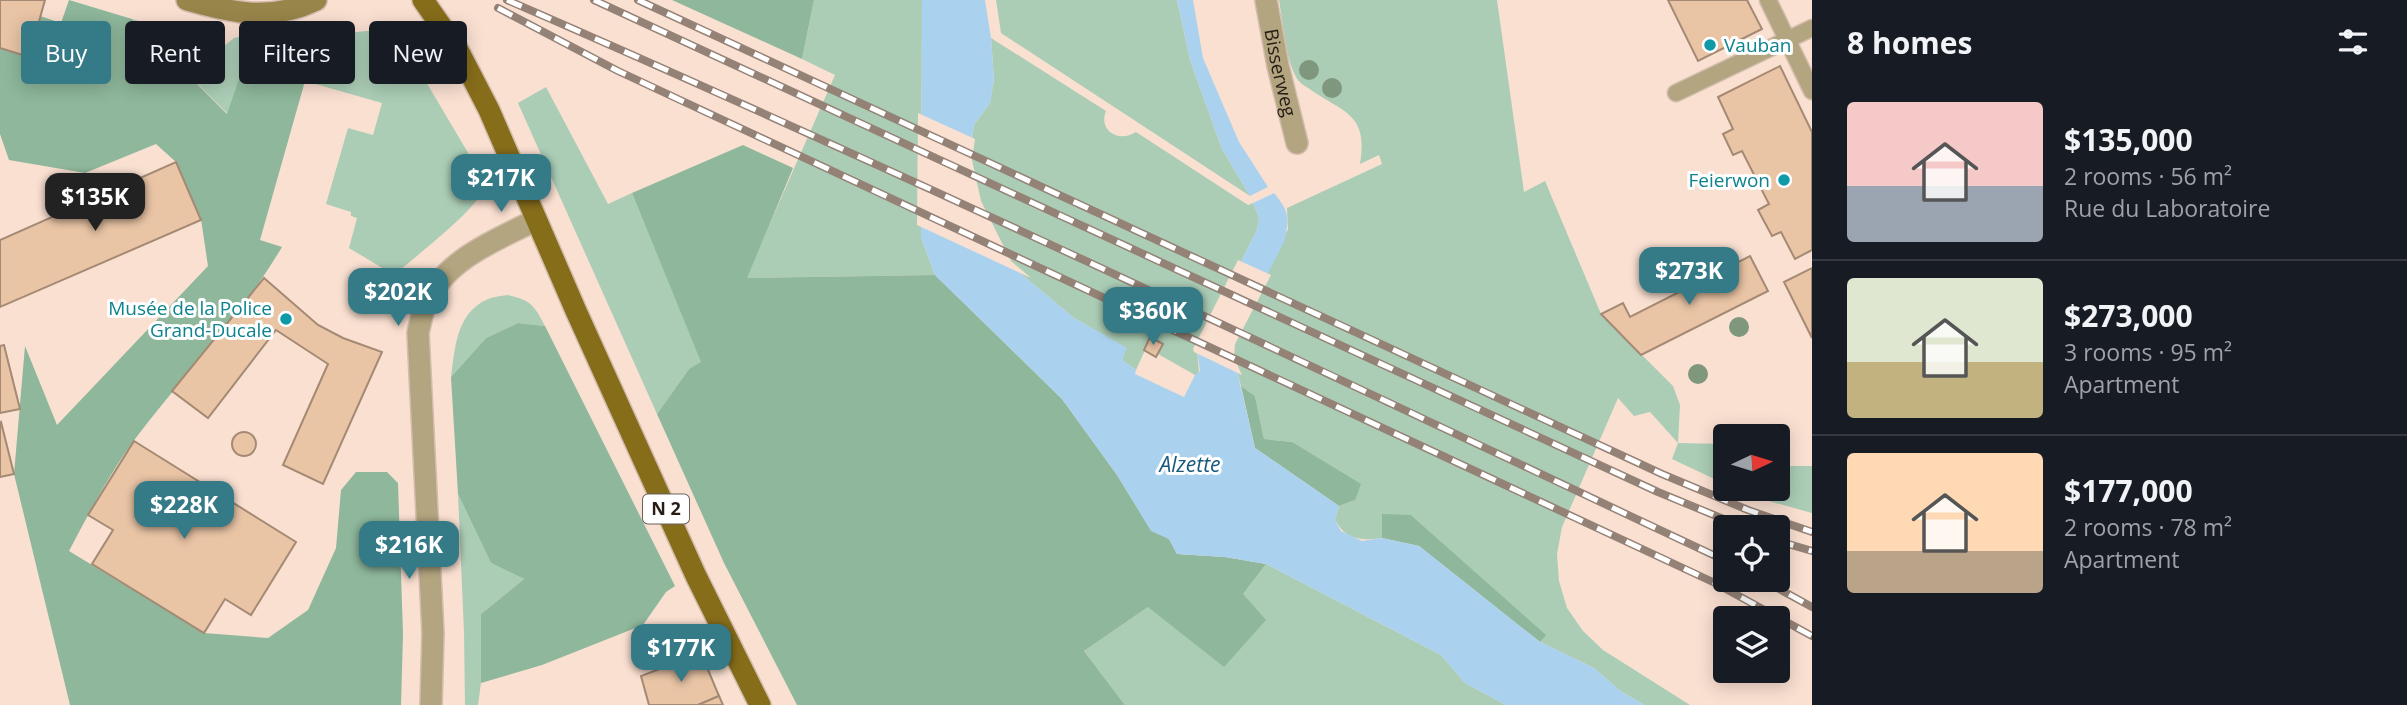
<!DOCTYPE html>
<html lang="en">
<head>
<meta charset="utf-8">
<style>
  body { margin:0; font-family:"Open Sans",sans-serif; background:#20242c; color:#f1f3f6; height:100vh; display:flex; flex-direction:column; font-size:26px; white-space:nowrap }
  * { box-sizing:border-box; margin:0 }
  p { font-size:23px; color:#9ea1a6 }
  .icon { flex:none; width:38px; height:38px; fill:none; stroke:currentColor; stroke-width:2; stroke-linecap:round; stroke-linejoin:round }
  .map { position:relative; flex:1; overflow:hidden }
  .drawer { display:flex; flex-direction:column; background:#171b24; width:595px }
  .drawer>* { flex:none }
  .hud { position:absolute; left:21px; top:21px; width:665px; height:63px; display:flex; gap:14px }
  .needle { width:46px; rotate:86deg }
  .fabs { position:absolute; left:1713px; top:424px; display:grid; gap:14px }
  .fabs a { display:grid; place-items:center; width:77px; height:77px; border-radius:7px; background:#171b24; box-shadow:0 4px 18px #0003; font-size:35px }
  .price { position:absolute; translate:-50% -60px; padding:0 16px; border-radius:14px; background:#347a87; color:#fff; font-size:23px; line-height:46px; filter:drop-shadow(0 2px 4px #0008) }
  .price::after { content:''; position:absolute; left:50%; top:42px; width:21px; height:16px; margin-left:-10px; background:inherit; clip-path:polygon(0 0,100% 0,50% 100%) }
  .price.on { background:#222; color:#fff }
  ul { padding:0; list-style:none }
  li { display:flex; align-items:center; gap:21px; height:175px; padding:0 35px }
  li+li { border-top:2px solid #363941 }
  li span { display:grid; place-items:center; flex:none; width:196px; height:140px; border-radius:7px; color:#555 }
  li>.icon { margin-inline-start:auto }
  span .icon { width:84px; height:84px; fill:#fffc; stroke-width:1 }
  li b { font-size:30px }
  h2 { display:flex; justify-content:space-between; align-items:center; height:84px; padding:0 35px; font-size:30px }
  .pill { padding:0 24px; border-radius:7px; background:#171b24; box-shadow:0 4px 18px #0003; font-size:24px; line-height:63px }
  .pill.on { background:#347a87; color:#fff }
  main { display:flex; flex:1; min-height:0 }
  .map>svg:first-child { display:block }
  .green { fill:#abcdb6 }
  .forest { fill:#8eb79b }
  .water { fill:#aad2ef }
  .pier { fill:#fae0d1 }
  .building { fill:#e9c4a5; stroke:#a48a74; stroke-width:2 }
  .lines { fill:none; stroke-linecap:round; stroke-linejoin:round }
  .lane-casing { stroke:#d4bdaf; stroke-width:19 }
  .street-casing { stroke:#d4bdaf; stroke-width:24 }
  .secondary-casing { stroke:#d4bdaf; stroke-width:24 }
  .primary-casing { stroke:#d4bdaf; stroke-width:24 }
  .lane { stroke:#b2a57f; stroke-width:16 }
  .street { stroke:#b2a57f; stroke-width:21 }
  .secondary { stroke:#98854a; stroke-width:21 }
  .primary { stroke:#866d1a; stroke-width:21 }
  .rail-casing { stroke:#958277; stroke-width:8 }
  .rail { stroke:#fff; stroke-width:5; stroke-dasharray:16; stroke-linecap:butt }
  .tree { fill:#7f987d }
  .culture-dot { fill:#0f9aa8; stroke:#fff; stroke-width:2.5 }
  .labels { text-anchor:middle; stroke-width:6; stroke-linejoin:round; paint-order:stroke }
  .shield { fill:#fff; stroke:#68615c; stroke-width:2 }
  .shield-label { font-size:18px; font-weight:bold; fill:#281d16 }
  .culture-label { font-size:19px; fill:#0d838f; stroke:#fff; text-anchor:end }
  .street-label { font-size:19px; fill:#281d16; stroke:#fff }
  .water-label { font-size:21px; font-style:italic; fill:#17587f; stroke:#fff }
</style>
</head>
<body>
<main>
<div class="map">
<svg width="1812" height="705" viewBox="0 0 1812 705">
  <rect width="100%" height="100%" fill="#fae0d1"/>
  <!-- green -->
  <g class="green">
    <path d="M814,0h108l-1,238 14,37 -189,3 89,-203 -33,-16z"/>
    <path d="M996,0h181l13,60 32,89 28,47 -249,-163z"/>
    <path d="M1279,0h218l27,192 21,-11 56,133 72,72 7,19 -2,38 47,1v40l-53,-25 6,-16 -28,-31 -16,4 -16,-18 -56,129 -5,27 2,27 8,27 16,23 20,19 87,55h-46l-25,-15 -25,-22 -54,-26 5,-7 -134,-120h-29v23c-21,3 -36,2 -47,-18l4,-14 16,-6 -63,-58 -28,-3 -9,-43 -14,-10 -4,-15 -6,-12 1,-16 56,-114 -1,-21 95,-44 -3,-9 -19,9c8,-50 -14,-50 -49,-74 -4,-3 -10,-6 -13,-10 -12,-17 -15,-58 -19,-80z"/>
    <path d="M132,19l92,27 10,-8 10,-2 33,5 98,-11 15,5 29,35 61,103c2,9 3,14 0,22 -9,18 -67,64 -86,80l-45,-27 8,-30 -6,-2v-4l-25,-8 22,-76 25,7 9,-32 -77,-22 -18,-26 -59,59z"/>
    <path d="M991,38l115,73c-8,20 13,32 30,21l112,73 5,-2 6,14 -2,13 -60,119 2,24 -4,2 -37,-21 5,-10 -12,-7 -15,33 -14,-10 4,-12 -52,-30 -66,-55 -30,-61 -9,-42 5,-35 16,-22 4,-24z"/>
    <path d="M546,87l62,117 24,-11 70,170 -13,6 -32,45 -139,-311z"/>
    <path d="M507,295c23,4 28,11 38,31l-27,-3 -32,15 -35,39c4,-28 5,-63 35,-77 6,-3 15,-4 21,-5z"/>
    <path d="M1778,466h34v47l-58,-16 -18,-9h42z"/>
    <path d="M458,494l33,69 33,16 -43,35v69l-3,22h-13l-1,-73z"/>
    <path d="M1266,564l175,91 24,28 41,22h-381l-41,-54 64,-44 95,-13z"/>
  </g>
  <!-- forest -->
  <g class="forest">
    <path d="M69,0l63,19 95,95 21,-61 39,2 18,26 -45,159 22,7c-41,69 -98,128 -147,192 -25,34 -46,74 -66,112l135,82 64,5 40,-28 28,-62 5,-58 15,-18h31l11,11 5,151 -2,71h-331l-56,-231 11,-128 32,79 151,-159 -7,-47 -25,-57 -20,-18 -71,29 -76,-13 -9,-26v-86l29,8 11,-40 21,7z"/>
    <path d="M672,0h142l-12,59z"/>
    <path d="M743,145l50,23 -46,110 188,-3 127,124 55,76 34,55 18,9 8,15 48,3 41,7 -23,30 23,26 -42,47 -76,-60 -64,44 41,54h-328l-73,-142 -67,-149 32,-45 12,-7 -69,-169z"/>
    <path d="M518,323l27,3 130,260 -9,6 -23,33 -101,40 -61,18v-69l43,-35 -33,-16 -33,-69 -7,-117 35,-39z"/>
    <path d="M1241,386l14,10 9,43 28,3 69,42 -6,16 -16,6 -84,-58z"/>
    <path d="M1382,514l29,1 135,120 -6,7 -121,-96 -37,-8z"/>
  </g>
  <!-- water -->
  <g class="water">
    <path d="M922,0h63l6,38 3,41 -4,24 -16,22 -5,35 9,42 30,61 66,55 53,30 -5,12 14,10 -1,4 49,23 11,-22 5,-4 -3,-22 60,-119 2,-13 -6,-14 21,-10c15,18 16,25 10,49l-52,102 -1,15 6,12 18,77 84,58 -4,14 6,11 21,10 20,-3 37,8 121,96 54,26 25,22 25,15h-138l-41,-22 -24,-28 -175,-91 -41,-7 -48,-3 -8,-15 -18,-8 -34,-56 -55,-76 -127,-124 -14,-37z"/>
    <path d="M1177,0h16l10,58 36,84 29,45 -18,9 -28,-47 -32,-89z"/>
  </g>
  <!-- pier -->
  <g class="pier">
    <path d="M918,113l57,26 -3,21 9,41 30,60 20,17 -114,-53z"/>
    <path d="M1238,260l33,15 -36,69 -1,14 8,17 -48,-23 -1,-3z"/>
  </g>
  <!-- building -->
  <g class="building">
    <path d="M0,0h45l-16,57 -29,-9z"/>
    <path d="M1668,0h79l15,29 -64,32z"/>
    <path d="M1780,66l32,66v118l-17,9 -14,-27 -9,4 -14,-26 11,-6 -27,-53 -9,4 -10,-21 10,-5 -15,-32z"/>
    <path d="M176,162l25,58 -201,87v-67z"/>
    <path d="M1750,256l18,35 -127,64 -40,-41 22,-11 7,14z"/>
    <path d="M1812,268v70l-28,-56z"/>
    <path d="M264,278l54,47 25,13 39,14 -59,132 -40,-19 45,-101 -52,-34 -68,88 -36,-27z"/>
    <path d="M1150,337l13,7 -7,13 -12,-7z"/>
    <path d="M4,345l16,64 -20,4v-67z"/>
    <path d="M1,422l13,52 -14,3v-54z"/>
    <circle cx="244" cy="444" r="12"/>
    <path d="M134,441l162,101 -45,73 -26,-16 -21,34 -112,-69 21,-34 -25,-15z"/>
    <path d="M701,653l18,43 -21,9h-49l-8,-29z"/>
    <path d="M719,696l4,9h-25z"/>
  </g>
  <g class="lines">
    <!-- lane casing -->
    <g class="lane-casing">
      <g id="lane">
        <path d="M1768,0l44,91"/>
        <path d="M1676,93l136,-65"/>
      </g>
    </g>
    <!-- street casing -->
    <g class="street-casing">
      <g id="street">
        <path id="s1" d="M1266,0l12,66 19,77"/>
        <path d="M431,705l2,-72 -15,-300c2,-9 4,-19 7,-27 18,-46 71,-66 111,-86"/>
      </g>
    </g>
    <!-- secondary casing -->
    <g class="secondary-casing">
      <path id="secondary" d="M187,0c46,13 84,22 129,0"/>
    </g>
    <!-- primary casing -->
    <g class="primary-casing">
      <path id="primary" d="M423,0l35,50 31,60 87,201 120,265 64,129"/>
    </g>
    <!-- lane -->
    <use href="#lane" class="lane"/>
    <!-- street -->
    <use href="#street" class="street"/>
    <!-- secondary -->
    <use href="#secondary" class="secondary"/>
    <!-- primary -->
    <use href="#primary" class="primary"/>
    <!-- rail casing -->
    <g class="rail-casing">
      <g id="rail">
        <path d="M507,0c410,178 814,371 1219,561"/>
        <path d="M594,0l1064,492 85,35"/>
        <path d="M638,0l1024,474 86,36 64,22"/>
        <path d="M498,8l120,63 1097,512 97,53"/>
        <path d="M1778,541l34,10"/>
        <path d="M1761,579l51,28"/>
      </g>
    </g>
    <!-- rail -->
    <use href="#rail" class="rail"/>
  </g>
  <!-- trees -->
  <g class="tree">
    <circle cx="1309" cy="70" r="10"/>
    <circle cx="1332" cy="88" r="10"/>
    <circle cx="1739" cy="327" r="10"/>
    <circle cx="1698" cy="374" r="10"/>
  </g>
  <!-- markers -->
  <g class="culture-dot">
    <circle cx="1710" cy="45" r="7"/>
    <circle cx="1784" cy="180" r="7"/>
    <circle cx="286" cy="319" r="7"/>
  </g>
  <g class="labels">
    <!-- shield labels -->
    <rect class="shield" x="643" y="494.5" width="46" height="29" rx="5"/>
    <g class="shield-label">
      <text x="666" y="515">N 2</text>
    </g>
    <!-- culture labels -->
    <g class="culture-label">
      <text x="1724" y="52" text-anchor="start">Vauban</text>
      <text x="1770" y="187">Feierwon</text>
      <text x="272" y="315">Musée de la Police<tspan x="272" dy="22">Grand-Ducale</tspan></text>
    </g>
    <!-- street labels -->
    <g class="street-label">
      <text dy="7" stroke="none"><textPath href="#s1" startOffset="74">Bisserweg</textPath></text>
    </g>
    <!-- water labels -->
    <g class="water-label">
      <text x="1190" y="472">Alzette</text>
    </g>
  </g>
</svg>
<div class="fabs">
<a><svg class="needle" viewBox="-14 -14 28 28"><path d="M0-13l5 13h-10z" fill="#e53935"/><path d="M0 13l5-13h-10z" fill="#9ea1a6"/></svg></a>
<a><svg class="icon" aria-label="locate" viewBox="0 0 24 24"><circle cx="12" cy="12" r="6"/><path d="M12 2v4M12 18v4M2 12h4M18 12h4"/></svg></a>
<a><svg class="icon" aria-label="layers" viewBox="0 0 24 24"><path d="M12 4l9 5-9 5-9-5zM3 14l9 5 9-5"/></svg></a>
</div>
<b class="price" style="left:501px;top:214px">$217K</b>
<b class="price on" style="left:95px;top:233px">$135K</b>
<b class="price" style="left:1689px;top:307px">$273K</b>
<b class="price" style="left:398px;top:328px">$202K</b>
<b class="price" style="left:1153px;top:347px">$360K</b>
<b class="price" style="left:184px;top:541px">$228K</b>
<b class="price" style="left:409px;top:581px">$216K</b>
<b class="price" style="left:681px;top:684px">$177K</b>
<div class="hud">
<a class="pill on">Buy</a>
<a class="pill">Rent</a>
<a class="pill">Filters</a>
<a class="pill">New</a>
</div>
</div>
<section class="drawer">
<h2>8 homes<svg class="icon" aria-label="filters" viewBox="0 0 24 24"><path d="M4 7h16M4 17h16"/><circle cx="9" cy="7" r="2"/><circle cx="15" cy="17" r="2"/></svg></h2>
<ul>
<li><span style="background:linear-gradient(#f6c9c9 60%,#9aa5b1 0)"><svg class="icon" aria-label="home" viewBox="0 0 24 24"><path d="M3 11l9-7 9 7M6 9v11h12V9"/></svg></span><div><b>$135,000</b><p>2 rooms · 56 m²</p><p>Rue du Laboratoire</p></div></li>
<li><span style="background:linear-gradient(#dfe7d0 60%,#c2b280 0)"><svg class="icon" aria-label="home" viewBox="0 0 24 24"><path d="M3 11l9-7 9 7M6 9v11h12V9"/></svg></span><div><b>$273,000</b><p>3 rooms · 95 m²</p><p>Apartment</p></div></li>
<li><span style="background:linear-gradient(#ffd9b3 70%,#b9a48a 0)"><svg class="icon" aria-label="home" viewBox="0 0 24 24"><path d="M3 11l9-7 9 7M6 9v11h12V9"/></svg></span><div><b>$177,000</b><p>2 rooms · 78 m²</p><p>Apartment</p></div></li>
</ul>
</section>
</main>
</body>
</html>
